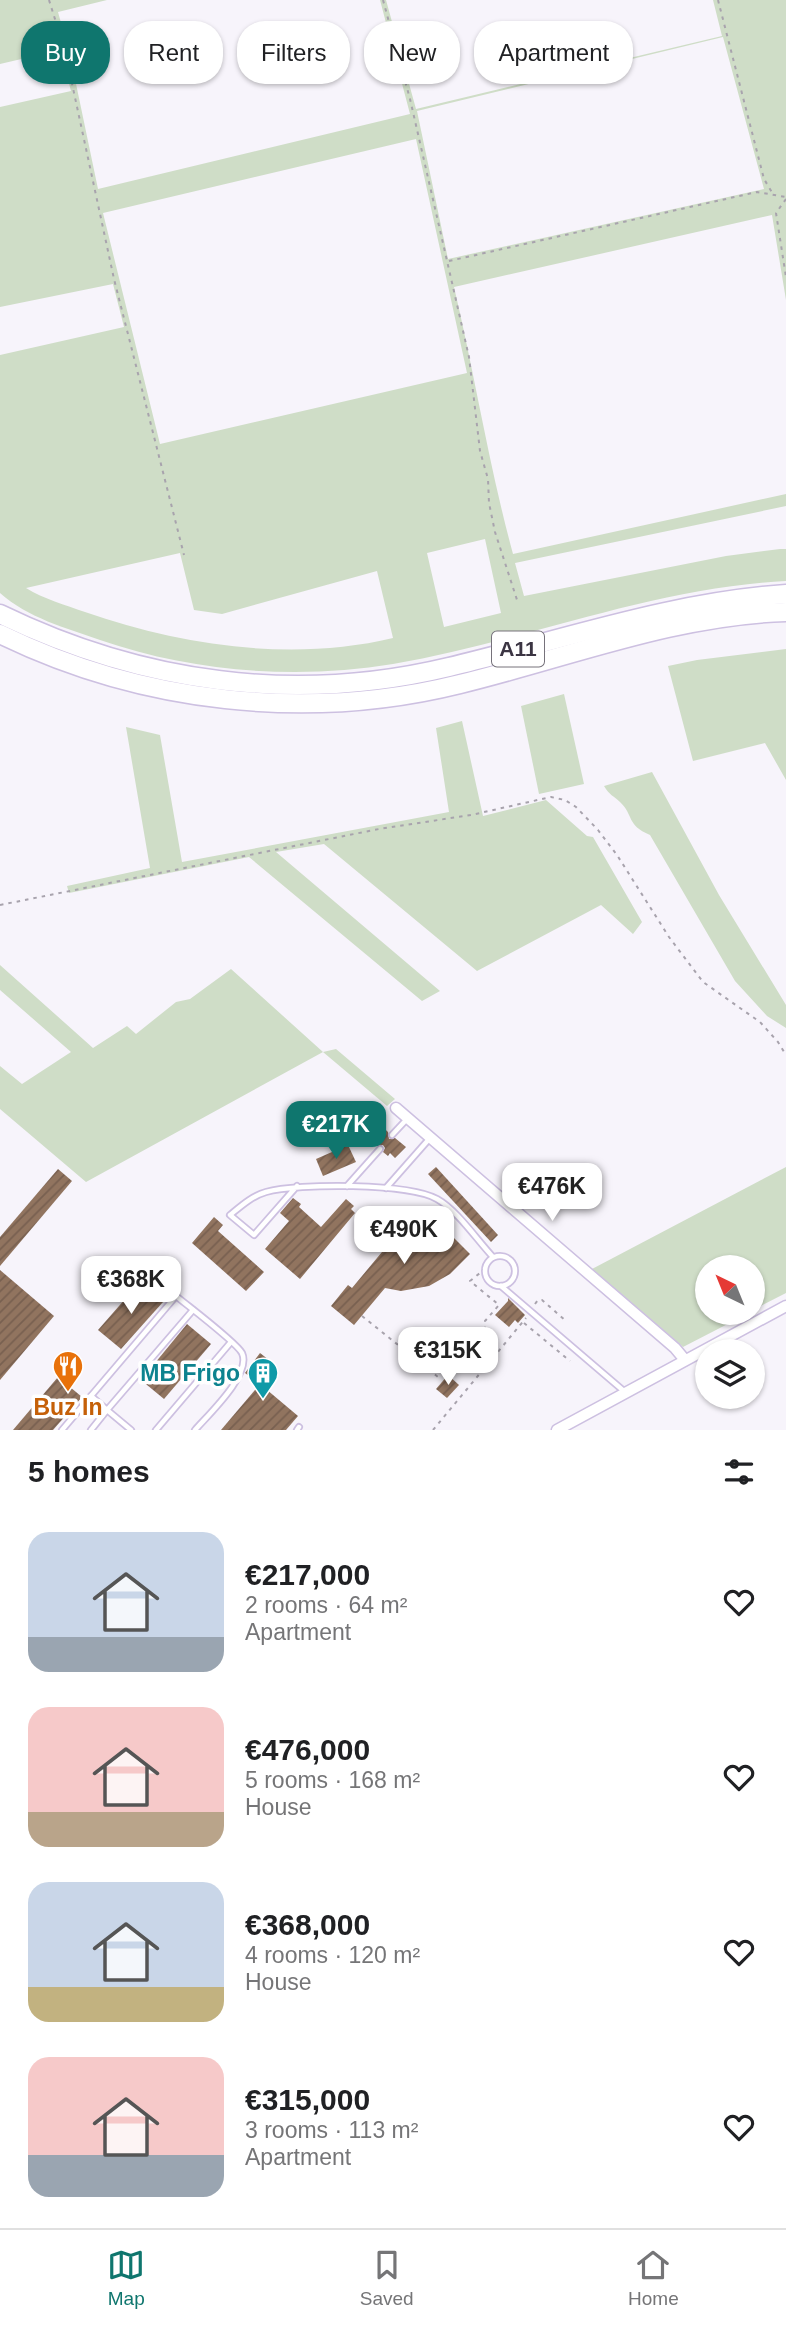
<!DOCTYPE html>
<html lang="en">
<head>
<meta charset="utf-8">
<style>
  body { margin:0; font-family:Arial,sans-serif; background:#f2f2f2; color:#202124; height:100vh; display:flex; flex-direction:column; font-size:26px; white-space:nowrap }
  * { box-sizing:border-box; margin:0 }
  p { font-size:23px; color:#757577 }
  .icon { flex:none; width:38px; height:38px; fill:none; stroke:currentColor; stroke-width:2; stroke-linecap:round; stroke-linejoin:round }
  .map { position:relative; height:1430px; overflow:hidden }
  .details { display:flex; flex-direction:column; background:#fff; flex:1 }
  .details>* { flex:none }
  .guide { position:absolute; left:21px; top:21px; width:746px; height:63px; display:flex; gap:14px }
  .needle { width:46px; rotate:317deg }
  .controls { position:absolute; left:695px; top:1255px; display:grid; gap:14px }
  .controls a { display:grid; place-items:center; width:70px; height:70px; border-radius:50%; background:#fff; box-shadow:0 2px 5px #0004; font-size:35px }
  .price { position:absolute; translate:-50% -60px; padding:0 16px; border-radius:14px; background:#fff; color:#222; font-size:23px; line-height:46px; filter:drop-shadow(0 2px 4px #0008) }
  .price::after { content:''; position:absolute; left:50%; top:42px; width:21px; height:16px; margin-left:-10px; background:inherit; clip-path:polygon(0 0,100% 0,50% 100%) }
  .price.current { background:#0f766e; color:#fff }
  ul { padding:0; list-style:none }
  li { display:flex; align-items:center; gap:21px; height:175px; padding:0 28px }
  li span { display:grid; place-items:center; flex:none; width:196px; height:140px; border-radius:21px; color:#555 }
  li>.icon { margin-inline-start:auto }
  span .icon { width:84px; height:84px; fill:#fffc; stroke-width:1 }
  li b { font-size:30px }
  h2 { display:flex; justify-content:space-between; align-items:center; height:84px; padding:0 28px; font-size:30px }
  .chip { padding:0 24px; border-radius:28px; background:#fff; box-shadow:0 2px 5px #0004; font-size:24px; line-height:63px }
  .chip.current { background:#0f766e; color:#fff }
  .dock { display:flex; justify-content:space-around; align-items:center; height:98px; border-top:2px solid #e0e0e0; background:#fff; font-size:19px; color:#757577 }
  .dock a { display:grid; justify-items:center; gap:4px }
  .dock .current { color:#0f766e }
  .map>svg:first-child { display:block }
  .green { fill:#cfddc7; fill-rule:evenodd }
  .building { fill:url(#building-hatch) }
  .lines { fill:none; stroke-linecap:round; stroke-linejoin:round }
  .lane-casing { stroke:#cdc0e1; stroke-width:8 }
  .street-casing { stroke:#cdc0e1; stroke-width:13 }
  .highway-casing { stroke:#cdc0e1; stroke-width:21 }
  .path { stroke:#a8a3ad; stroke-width:2; stroke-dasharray:3.5 5; stroke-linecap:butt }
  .lane { stroke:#fff; stroke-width:4.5 }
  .street { stroke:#fff; stroke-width:10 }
  .highway { stroke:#fff; stroke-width:18 }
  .labels { text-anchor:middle; stroke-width:7; stroke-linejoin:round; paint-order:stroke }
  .shield { fill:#fff; stroke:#76727b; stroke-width:2 }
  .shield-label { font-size:21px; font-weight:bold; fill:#3b3543 }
  .culture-label { font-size:23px; font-weight:bold; fill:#0d838f; stroke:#fff; text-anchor:end }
  .food-label { font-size:23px; font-weight:bold; fill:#c56008; stroke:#fff }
</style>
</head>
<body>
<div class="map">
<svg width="786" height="1430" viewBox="0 0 786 1430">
  <defs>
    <pattern id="building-hatch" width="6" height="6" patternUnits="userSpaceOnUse" patternTransform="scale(1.75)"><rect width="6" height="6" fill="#91745f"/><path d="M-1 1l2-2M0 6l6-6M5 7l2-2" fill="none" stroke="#786050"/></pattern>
  </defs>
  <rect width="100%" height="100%" fill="#f7f4fb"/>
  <!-- green -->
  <g class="green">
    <path d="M0,0h107l-49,12 12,43 28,134 312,-75 -30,-114h6l30,109 306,-73 -9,-36h73v300l-14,-85 -318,72c21,89 35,179 59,267l273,-60v12l-271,57 9,33 202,-40 54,-7h6v32c-135,7 -261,60 -393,83 -96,16 -201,8 -293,-24 -34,-12 -72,-22 -100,-47v-238l124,-28 -11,-43 -113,23v-200l71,-16 -11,-41 -60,14zM723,37l41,152 -316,70 -31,-148zM416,139l51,234 -307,71 -57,-231zM485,539l16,74 -57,14 -17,-74zM180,553l14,57 28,4 155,-43 16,67c-100,24 -211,8 -308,-26 -20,-7 -41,-13 -59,-24z"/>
    <path d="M786,649v131l-21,-37 -72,18 -25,-95 29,-6z"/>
    <path d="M564,694l20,90 -45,10 -18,-88z"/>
    <path d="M462,721l21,95 63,-16 41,36 6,1 49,85 -9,12 -32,-29 -124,66 -153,-127 -48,8 164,139 -18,10 -173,-144 -180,36 -2,-7 83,-18 -24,-141 34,8 22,127 267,-50 -13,-84z"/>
    <path d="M652,772l67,123 67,110v23l-19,-12 -32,-35 -85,-146c-24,-10 -16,-20 -30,-33 -7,-7 -10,-6 -16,-16z"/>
    <path d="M0,965l93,83 34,-22 9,8 40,-32 14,-3 41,-30 92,83 13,-3 59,50 -8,7 -64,-54 -237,130 -86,-73v-43l22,18 49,-32 -71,-62z"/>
    <path d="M786,1167v126l-33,17 -1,-43h-45v45l42,1 -66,34 -91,-78z"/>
  </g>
  <!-- building -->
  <g class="building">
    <path d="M372,1117l16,15 1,7 6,-1 11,9 -11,11 -5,-5 -2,3 -5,-4 2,-4 -2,-3 -7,1 -6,-6 4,-4 -14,-12z"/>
    <path d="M348,1145l8,17 -33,14 -7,-17z"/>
    <path d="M436,1167l62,68 -7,7 -63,-68z"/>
    <path d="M58,1169l14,12 -72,85v-29z"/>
    <path d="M293,1198l8,6 -2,3 22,20 25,-28 8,7 -3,3 4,4 -55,66 -35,-30 24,-28 -9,-8z"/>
    <path d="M417,1210l21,17 2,-3 30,30 -20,20 -21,12 -28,5 -16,-3 -31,37 -23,-19 17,-21 4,3z"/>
    <path d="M214,1217l9,8 -5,6 46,41 -18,19 -54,-48z"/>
    <path d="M0,1270l54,46 -54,64z"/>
    <path d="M140,1282l23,20 -42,47 -23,-19z"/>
    <path d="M508,1298l17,17 -7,8 -3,-3 -6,7 -14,-12 13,-14z"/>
    <path d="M187,1324l24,20 -47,55 -23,-19z"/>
    <path d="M260,1353l9,7 -16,19 -8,-6z"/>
    <path d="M448,1375l11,10 -12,13 -11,-9z"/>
    <path d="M58,1377l24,20 -29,33h-40z"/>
    <path d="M260,1384l38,32 -12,14h-65z"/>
  </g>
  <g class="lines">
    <!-- lane casing -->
    <g class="lane-casing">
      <g id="lane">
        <path d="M392,1135l15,-16"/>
        <path d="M297,1186l-43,49 -24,-20c11,-9 22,-19 36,-23 32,-9 143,-9 171,7 20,11 40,41 56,58"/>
        <path d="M347,1186l33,-37"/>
        <path d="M386,1188l44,-50"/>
        <circle cx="500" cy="1271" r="15"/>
        <path d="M501,1286l124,106"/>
        <path d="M62,1430l114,-134c12,10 60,46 66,57 10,21 -34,62 -47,77"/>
        <path d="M91,1430l16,-20 -16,-14"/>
        <path d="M131,1430l-24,-20 86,-100"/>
        <path d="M156,1430l75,-88"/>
        <path d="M297,1430l2,-3"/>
      </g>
    </g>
    <!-- street casing -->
    <g class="street-casing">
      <g id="street">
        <path d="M396,1108l279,240 10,12"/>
        <path d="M557,1430l229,-124"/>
      </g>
    </g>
    <!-- highway casing -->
    <g class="highway-casing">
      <g id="highway">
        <path d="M0,614c142,69 295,90 449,53 113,-27 221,-65 337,-73"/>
        <path d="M0,634c141,69 307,88 460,50 107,-26 215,-69 326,-72"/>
      </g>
    </g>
    <!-- path -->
    <g class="path">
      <path d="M49,0l16,51 49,228 70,276"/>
      <path d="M383,0l27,99 59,258 11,94 8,28 1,24 6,29 23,71"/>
      <path d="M718,0l46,179 9,15"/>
      <path d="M786,199l-10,14 10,64"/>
      <path d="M449,261l308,-69 29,5"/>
      <path d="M0,905l379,-76 92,-14 80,-18 14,3 11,7 22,23 19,25 52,82 34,45 57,40 18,20 8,13"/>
      <path d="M535,1304l3,-4h4l24,21"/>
      <path d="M362,1316l76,61 7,-5 7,3 33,-41v-13l14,-16 -29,-24 15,-12"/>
      <path d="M524,1323l46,38"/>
      <path d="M433,1430l93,-112"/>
    </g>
    <!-- lane -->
    <use href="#lane" class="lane"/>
    <!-- street -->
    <use href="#street" class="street"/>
    <!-- highway -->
    <use href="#highway" class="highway"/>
  </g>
  <!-- icons -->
  <defs>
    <g id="restaurant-pin" transform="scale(1.575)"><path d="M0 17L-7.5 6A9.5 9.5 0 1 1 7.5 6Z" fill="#e8710a" stroke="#fff"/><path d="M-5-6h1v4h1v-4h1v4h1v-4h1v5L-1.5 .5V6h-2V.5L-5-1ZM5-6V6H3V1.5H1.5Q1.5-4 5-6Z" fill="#fff"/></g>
    <g id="building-pin" transform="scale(1.575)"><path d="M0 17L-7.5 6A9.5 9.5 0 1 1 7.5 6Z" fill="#0f9aa8" stroke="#fff"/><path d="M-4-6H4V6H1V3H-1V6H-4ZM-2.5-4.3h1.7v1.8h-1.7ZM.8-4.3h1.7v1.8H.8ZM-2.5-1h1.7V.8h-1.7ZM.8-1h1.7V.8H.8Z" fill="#fff"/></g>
  </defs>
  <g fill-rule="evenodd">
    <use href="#restaurant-pin" x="68" y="1366"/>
    <use href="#building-pin" x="263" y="1373"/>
  </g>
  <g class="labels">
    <!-- shield labels -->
    <rect class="shield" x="492" y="631.5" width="52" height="35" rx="5"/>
    <g class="shield-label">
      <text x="518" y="656">A11</text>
    </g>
    <!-- culture labels -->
    <g class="culture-label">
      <text x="240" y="1381">MB Frigo</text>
    </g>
    <!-- food labels -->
    <g class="food-label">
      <text x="68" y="1415">Buz In</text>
    </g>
  </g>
</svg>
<div class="controls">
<a><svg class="needle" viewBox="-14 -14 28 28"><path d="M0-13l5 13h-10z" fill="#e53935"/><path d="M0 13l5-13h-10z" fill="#757577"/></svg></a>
<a><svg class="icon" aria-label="layers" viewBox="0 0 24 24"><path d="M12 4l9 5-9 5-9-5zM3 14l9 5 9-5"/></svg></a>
</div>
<b class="price current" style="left:336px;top:1161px">€217K</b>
<b class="price" style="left:552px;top:1223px">€476K</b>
<b class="price" style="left:404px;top:1266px">€490K</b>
<b class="price" style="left:131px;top:1316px">€368K</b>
<b class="price" style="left:448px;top:1387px">€315K</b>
<div class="guide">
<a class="chip current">Buy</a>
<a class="chip">Rent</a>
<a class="chip">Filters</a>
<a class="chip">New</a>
<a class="chip">Apartment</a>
</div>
</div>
<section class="details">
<h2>5 homes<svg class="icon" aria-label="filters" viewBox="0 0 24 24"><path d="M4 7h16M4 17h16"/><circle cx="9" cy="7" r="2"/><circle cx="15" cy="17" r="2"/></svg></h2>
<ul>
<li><span style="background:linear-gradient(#c9d6e8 75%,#9aa5b1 0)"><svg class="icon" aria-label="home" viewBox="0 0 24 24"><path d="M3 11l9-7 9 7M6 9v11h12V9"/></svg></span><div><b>€217,000</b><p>2 rooms · 64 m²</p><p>Apartment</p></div><svg class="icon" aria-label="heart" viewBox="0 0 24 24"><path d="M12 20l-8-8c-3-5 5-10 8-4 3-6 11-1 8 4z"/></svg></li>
<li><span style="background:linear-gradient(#f6c9c9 75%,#b9a48a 0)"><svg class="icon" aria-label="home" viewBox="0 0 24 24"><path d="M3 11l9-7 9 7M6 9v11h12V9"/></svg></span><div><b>€476,000</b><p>5 rooms · 168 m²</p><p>House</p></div><svg class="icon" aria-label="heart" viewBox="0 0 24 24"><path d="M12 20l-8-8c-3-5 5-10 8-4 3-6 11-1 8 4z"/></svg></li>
<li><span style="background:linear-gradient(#c9d6e8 75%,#c2b280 0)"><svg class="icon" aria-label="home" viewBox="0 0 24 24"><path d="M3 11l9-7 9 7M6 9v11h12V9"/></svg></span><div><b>€368,000</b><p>4 rooms · 120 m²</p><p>House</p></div><svg class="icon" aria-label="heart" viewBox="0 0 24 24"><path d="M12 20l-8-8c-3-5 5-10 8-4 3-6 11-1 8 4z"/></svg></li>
<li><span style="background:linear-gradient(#f6c9c9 70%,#9aa5b1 0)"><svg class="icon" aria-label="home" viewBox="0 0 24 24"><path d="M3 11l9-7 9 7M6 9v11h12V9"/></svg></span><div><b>€315,000</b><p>3 rooms · 113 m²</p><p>Apartment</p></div><svg class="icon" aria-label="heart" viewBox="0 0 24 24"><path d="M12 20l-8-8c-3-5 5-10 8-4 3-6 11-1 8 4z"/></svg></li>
</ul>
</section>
<nav class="dock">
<a class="current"><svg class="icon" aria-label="map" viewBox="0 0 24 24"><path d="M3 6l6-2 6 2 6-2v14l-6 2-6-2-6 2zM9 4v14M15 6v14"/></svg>Map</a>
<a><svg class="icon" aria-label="saved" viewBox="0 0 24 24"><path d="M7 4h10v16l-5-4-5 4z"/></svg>Saved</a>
<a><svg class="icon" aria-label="home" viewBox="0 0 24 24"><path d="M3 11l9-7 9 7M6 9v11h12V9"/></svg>Home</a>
</nav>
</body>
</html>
